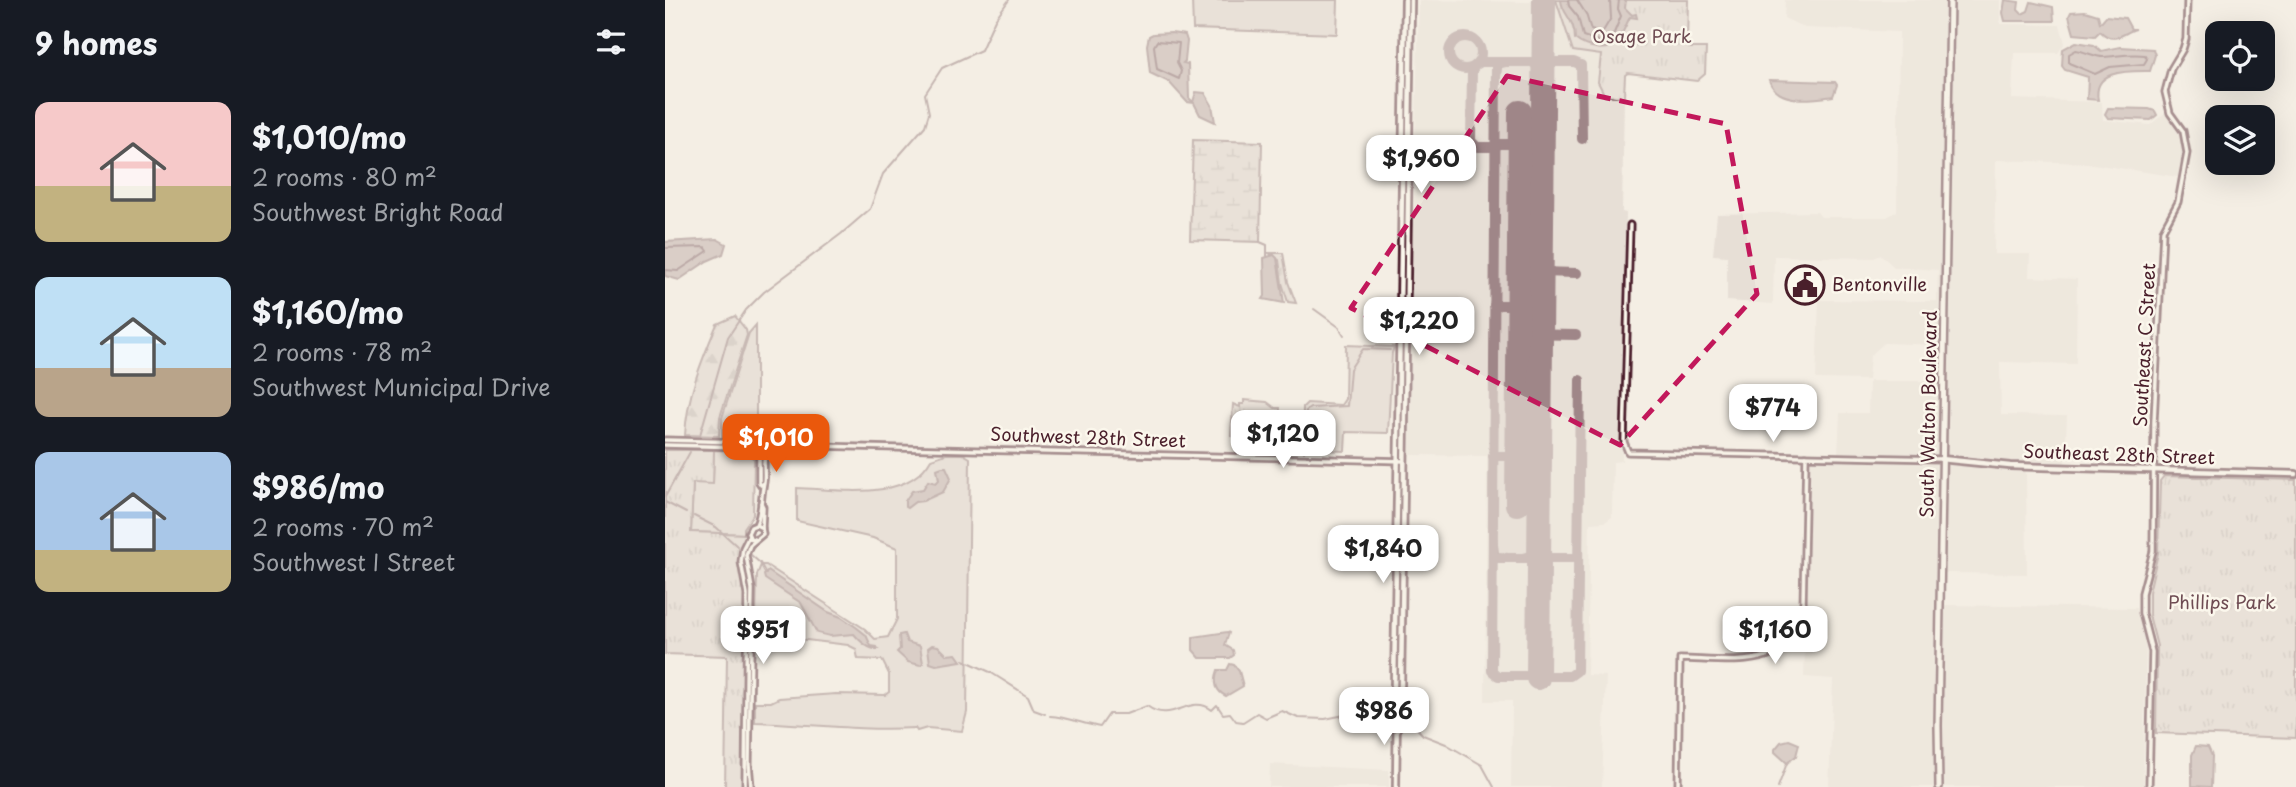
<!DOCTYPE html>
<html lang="en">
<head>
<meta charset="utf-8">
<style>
  body { margin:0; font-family:"Playpen Sans",sans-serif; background:#242831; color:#f1f3f6; height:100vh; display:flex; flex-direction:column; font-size:26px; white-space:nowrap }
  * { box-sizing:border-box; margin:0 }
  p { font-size:23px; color:#9ea1a6 }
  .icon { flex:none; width:38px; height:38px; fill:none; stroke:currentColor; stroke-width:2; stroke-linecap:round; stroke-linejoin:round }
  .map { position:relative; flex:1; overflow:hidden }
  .drawer { display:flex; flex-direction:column; background:#171b24; width:665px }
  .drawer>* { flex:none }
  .tools { position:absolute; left:1540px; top:21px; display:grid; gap:14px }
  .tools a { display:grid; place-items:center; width:70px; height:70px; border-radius:14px; background:#171b24; box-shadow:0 7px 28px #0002; font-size:35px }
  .price { position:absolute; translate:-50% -60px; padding:0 16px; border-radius:14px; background:#fff; color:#222; font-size:23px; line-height:46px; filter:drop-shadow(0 2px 4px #0008) }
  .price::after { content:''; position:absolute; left:50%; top:42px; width:21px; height:16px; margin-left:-10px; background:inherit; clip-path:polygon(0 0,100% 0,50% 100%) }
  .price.current { background:#ea580c; color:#fff }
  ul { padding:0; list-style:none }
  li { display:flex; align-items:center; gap:21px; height:175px; padding:0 35px }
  li span { display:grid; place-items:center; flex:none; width:196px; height:140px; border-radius:14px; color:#555 }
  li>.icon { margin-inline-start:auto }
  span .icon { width:84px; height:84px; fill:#fffc; stroke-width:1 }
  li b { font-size:30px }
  h2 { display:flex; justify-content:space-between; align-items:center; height:84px; padding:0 35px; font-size:30px }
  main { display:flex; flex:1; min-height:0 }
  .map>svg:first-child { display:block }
  .built { fill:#e7dfd6 }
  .grass { fill:#dbd0c9; stroke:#92787a; stroke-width:2 }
  .forest { fill:url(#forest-firs); stroke:#92787a; stroke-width:2 }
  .wetland { fill:url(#wetland-marsh); stroke:#92787a; stroke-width:2 }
  .park { fill:url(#park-tufts); stroke:#92787a; stroke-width:2 }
  .water { fill:#baa7a5; stroke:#8d7174; stroke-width:2 }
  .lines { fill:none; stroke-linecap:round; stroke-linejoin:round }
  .shore { stroke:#77555c; stroke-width:2 }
  .stream { stroke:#8d7174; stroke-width:2 }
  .taxiway { stroke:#9f8688; stroke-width:10 }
  .runway { stroke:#9f8688; stroke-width:24 }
  .tertiary-casing { stroke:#4a1f2b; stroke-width:9 }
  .secondary-casing { stroke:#4a1f2b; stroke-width:10 }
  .primary-casing { stroke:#4a1f2b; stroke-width:10 }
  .tertiary { stroke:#fbf7ec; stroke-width:3.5 }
  .secondary { stroke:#fbf7ec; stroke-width:4.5 }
  .primary { stroke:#fbf7ec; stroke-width:5 }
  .marked { fill:none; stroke:#c2185b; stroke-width:5; stroke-dasharray:14 9; stroke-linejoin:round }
  .labels { text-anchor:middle; stroke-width:5; stroke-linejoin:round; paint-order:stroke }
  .park-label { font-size:18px; fill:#6e4b52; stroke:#fbf7ec }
  .poi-label { font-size:18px; fill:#4a1f2b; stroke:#fbf7ec; text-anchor:start }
  .street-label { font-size:18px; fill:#4a1f2b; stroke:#fbf7ec }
</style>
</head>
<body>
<main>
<section class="drawer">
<h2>9 homes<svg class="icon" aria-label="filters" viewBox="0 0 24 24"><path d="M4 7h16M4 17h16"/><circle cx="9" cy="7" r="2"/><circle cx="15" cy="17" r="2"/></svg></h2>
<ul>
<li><span style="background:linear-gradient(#f6c9c9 60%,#c2b280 0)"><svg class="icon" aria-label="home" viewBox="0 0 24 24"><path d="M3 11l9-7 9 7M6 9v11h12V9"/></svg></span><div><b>$1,010/mo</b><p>2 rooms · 80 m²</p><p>Southwest Bright Road</p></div></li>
<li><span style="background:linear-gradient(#bfe0f5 65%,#b9a48a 0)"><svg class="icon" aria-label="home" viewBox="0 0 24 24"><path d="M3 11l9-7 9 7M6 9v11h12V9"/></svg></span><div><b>$1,160/mo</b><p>2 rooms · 78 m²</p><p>Southwest Municipal Drive</p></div></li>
<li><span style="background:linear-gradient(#a9c7e8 70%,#c2b280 0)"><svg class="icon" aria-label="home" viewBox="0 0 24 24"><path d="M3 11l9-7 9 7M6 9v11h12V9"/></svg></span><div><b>$986/mo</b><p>2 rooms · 70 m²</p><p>Southwest I Street</p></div></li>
</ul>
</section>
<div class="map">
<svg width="1631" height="787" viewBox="0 0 1631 787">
  <defs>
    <pattern id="forest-firs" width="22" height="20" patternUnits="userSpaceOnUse" patternTransform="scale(1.75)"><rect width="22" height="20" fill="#dbd0c9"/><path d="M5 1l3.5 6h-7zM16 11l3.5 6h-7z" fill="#bdb2ad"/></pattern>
    <pattern id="wetland-marsh" width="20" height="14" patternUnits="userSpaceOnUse" patternTransform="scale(1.75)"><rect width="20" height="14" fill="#dbd0c9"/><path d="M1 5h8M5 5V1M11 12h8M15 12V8" fill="none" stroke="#bdb2ad"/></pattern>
    <pattern id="park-tufts" width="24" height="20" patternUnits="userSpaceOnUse" patternTransform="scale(1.75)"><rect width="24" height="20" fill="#dbd0c9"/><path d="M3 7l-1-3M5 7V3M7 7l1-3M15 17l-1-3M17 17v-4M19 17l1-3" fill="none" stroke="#bdb2ad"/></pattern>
  </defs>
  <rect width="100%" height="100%" fill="#f4eee4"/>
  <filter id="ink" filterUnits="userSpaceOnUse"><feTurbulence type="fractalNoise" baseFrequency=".0143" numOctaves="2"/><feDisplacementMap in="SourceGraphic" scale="14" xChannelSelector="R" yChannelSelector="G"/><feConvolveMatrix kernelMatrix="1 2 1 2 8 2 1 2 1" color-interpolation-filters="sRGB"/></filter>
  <g filter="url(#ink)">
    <!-- built -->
    <g class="built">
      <path d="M754,0l111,2v-2h26l17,51 28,4 -3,27 7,13 19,1 -2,116 4,1 -4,248 -9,1 -1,55 -7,5 -15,1 -3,152 19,1 -4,111h-91l1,-86h-27l2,-245 -80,-1z"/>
      <path d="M1120,0h215v24l60,1 5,18 -7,10h-44l-2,46 90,3 1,18 47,5 16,-13 13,16 5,17 -6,32 -92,-14 -90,-3 -2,94h36l-1,23 48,2 -1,85 -76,-2 1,53 66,1 -2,48 -39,-1 1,111 -83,-1 1,32 191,3 10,37 -3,142h-314l4,-108 -29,-2 7,-224 27,1 2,-41h28l1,-32h68v-36l-53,-2 -14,13 -2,24 -52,-1 3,-79 118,1 1,-31 -44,-3 -13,-12 -7,3 -100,-2 -1,48 -46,-3v-45l-14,-1 4,-41 100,-2 4,5h66l10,-6 2,-179 -94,-4 -21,-10z"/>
      <path d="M605,764l119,6v17h-120z"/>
    </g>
    <!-- grass -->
    <g class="grass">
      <path d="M527,0h146l-1,34 -144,-5z"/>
      <circle cx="800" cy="53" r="13"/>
      <path d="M846,65h17l5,2 5,16 -4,463 -2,6 -13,3 -21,-2 -2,-17 3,-448 2,-21z"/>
      <path d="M91,325v102l-8,8 -26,2v-19l27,-85z"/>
      <path d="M681,345l48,2 -2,6 -4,80 -42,-1 -1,19 -43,-2 1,-42 4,-4 34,2 4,-6z"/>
      <path d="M49,450l31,1 9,8 -1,56 -9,13v6l-53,-2 2,-49h20z"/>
      <path d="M281,454h17l7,4 -3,254 -5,19 -35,-3 -10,3 -2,-3c-54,3 -107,-4 -160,-6v-20h16l8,-4 57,-4 49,1 4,-3v-18l-7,-14 -24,-1 -2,-10 -8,-4 -50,-6 -16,-10 -26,-10 1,-44 4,-10h5l99,64 10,10 13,-2 9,-18v-71l-24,-10 -76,-17v-33c41,1 110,15 134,-29z"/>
    </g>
    <!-- forest -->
    <path class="forest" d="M70,316l11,14 1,5 -27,82 -1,19 -34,-1c2,-40 17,-75 32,-111z"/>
    <!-- wetland -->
    <path class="wetland" d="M528,140l69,2 -2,100 -70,-2z"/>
    <!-- park -->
    <g class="park">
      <path d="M891,0h132l-1,45 2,3h17l-1,26 -8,7 -69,-8 -3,2 -1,21h-19l-7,-14 3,-27 -28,-4z"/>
      <path d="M604,253h14l5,29 8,21 -8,-1 -6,-19 -3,-23z"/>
      <path d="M579,400l23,2 8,6h5l-1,30 -48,-2 2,-32 7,3v-3h4z"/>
      <path d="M0,450h49l-1,34 -20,-1 -2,49 55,2 -7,26 6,30 -2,197h-18l2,-131 -62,-2z"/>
      <path d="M1499,476l132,4v258l-140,-5 1,-87 -8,-31v-23l9,-39 2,-72z"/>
    </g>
    <!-- water -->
    <g class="water">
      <path d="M896,0h65l-1,8 7,7 4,-1 1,4 -7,-1c-8,15 -12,35 -34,31 -9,-2 -14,-3 -21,-9 0,-21 -13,-24 -14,-39z"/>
      <path d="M1340,0l14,2 -1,8 4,4 6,-3 3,-9 22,5 1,14h-49l-2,-8z"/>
      <path d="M1420,11l13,4 2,8 6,-7 19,2 6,11h5c-13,3 -21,17 -36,2l-5,5 -21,-2 -5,-18 2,-4z"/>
      <path d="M506,33l14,2 2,6 -2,20 -2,2 5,1 1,34 4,4 3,-10 9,1 7,12 3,17 -15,-7 -6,-12 -7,-1 -18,-20 -19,-9 -3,-28 2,-9 4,-2z"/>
      <path d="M1411,42l18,3 7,6 19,-4 33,2 2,6 -5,16c-21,0 -58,-2 -52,29l-11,-1 1,-22 -23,-7 -3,-4 1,-17z"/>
      <path d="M1104,80l66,2 2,3 -4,11c-20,3 -56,9 -64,-16z"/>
      <path d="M1443,108l41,1 6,2 2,4 -6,5 -43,-2 -3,-4z"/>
      <path d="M52,239l9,5 -3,10 -16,7 -28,19 -14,-4v-34z"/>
      <path d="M609,255l3,3 7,45 -21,-4 2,-3 -1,-38z"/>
      <path d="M277,467h4l5,11 -8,14 -20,9 -8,1 -8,6 -2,-1v-6l7,-10 11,-2 5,-8 8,2 3,-3 -2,-11z"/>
      <path d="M103,571l60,41 13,5 15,10 10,8 5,11 6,1 1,2c-10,1 -19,-9 -24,-15l-24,2 -13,-3 -16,-30 -36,-24 -1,-4z"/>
      <path d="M562,632l2,1 -4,12 8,5 1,5 -4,3h-30l-7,-8v-13z"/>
      <path d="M239,634l3,8 13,4 3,17 -3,2 -12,-3 -11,-10 3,-3 -1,-14z"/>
      <path d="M267,645l6,1 9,9 9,-1 5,7 -25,4 -6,-2 -2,-15z"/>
      <path d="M565,664l4,1 5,6 4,15 -17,10c-11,-5 -12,-15 -8,-26h9z"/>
      <path d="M1124,740l10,4 -3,12 -9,7 -12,-11v-3l6,-7z"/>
      <path d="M1531,746l12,1 4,9 -1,31 -19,-1v-31z"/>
    </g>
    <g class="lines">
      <!-- shore -->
      <g class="shore">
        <path d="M903,0l1,6 9,11 5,19 18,6 11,-4 9,-22 -3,-7 1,-9"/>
        <path d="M912,0l9,14 5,16 11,3 9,-15 -1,-18"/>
        <path d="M492,41l22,2 -2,20 4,8 -2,8 -22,-10 -3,-23z"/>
        <path d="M1411,50c8,1 22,8 28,7 14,-1 26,-4 41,-2l2,4 -3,5 -34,3 -15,7 -26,-11v-9z"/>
        <path d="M0,248l40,-1 3,4 -30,20 -13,-1"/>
      </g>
      <!-- stream -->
      <g class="stream">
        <path d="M595,242l7,3v11"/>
        <path d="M649,309l25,18 5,8"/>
        <path d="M35,435l28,-98 18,-27 18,-18 77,-58 29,-25 13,-35 42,-48 4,-13 -4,-19 17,-26 39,-18 14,-31 14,-19"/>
        <path d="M639,452l2,-41 4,-3 37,-2 3,-37 13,-20 27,1"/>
        <path d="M0,497l25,-45"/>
        <path d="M0,502l21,11"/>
        <path d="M29,516l22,11 21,19"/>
        <path d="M86,555l9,8 6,11"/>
        <path d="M299,660l26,12 38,24 6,14 11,4"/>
        <path d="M385,716c17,1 33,8 50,11l9,-13h17l21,-8c25,19 43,-13 65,4l5,-5 6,9 7,-1 6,8 7,1 14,-9 9,5 16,-7 16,7 27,1 39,-8 20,6"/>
        <path d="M742,721l4,1 12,13 23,9 36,21 12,22"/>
        <path d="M1113,787l9,-24"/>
      </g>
      <!-- taxiway -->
      <g class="taxiway">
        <circle cx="800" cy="53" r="16"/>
        <path d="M831,62l-4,609 6,5h72l7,-5 3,-291"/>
        <path d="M831,144h24"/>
        <path d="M831,147h-19l-6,-6 1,-71 4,-5 5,-3h93l7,3 1,74"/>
        <path d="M876,272l36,1"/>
        <path d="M829,305h25"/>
        <path d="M853,334l58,1"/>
        <path d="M828,456h25"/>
        <path d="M828,558h85"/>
      </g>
      <!-- runway -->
      <g class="runway">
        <path d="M852,504l3,-392"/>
        <path d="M873,678l6,-678"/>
      </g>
      <!-- tertiary casing -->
      <g class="tertiary-casing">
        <g id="tertiary">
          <path d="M965,225l-6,217 4,10 313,7"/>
          <path d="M103,438l1,8 -3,5 -5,1 -7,-4v-8l7,-5 28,9"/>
          <path d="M0,440l77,2 13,-5"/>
          <path d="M0,445l81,2 9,2 4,9v24l2,3"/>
          <path d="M96,503l2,4 -1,21"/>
          <path d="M91,525c6,-13 5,-30 8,-43 2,-12 -3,-22 4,-33l10,-4 626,16"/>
          <path d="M80,787l2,-192 -6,-33 2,-14 6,-12"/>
          <path d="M86,787l-2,-23 3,-175 -6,-34 4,-10 13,-11 -1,-6 -6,-3 -5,2 -3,6 2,5 6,2"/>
          <path d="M1013,787l2,-128c51,1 115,15 123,-54l3,-149"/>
          <path d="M1484,787l3,-135 -10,-39v-20l11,-42 1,-129 9,-192 15,-28 9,-49 -4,-22 -13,-18 -5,-21 6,-23 12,-20 3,-10 1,-39"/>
        </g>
      </g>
      <!-- secondary casing -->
      <g class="secondary-casing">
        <g id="secondary">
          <path d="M1276,459l69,7 286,8"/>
          <path d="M731,702l-2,-15 11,-687"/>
          <path d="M731,787l1,-80 4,-22 10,-685"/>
        </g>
      </g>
      <!-- primary casing -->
      <g class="primary-casing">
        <path id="primary" d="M1274,787l-1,-61 12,-726"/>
      </g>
      <!-- tertiary -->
      <use href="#tertiary" class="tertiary"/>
      <!-- secondary -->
      <use href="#secondary" class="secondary"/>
      <!-- primary -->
      <use href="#primary" class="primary"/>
    </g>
  </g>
  <!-- marked area -->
  <path d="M0 0H1631V787H0ZM842,76l219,48 31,170 -137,151 -269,-137z" fill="#f4eee4" fill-opacity=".55" fill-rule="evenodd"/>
  <path class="marked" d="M842,76l219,48 31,170 -137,151 -269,-137z"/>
  <!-- icons -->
  <defs>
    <g id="civic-ring" transform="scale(2.0125)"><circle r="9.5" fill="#fbf7ec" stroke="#4a1f2b" stroke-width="1.5"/><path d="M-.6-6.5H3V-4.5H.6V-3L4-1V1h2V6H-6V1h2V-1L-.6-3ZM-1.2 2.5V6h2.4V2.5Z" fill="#4a1f2b"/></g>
  </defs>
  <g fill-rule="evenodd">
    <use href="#civic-ring" x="1140" y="285"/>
  </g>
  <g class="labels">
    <!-- park labels -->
    <g class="park-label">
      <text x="977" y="43">Osage Park</text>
      <text x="1557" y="609">Phillips Park</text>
    </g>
    <!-- poi labels -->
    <g class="poi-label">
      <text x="1167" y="291">Bentonville</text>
    </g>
    <!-- street labels -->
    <g class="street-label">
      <text transform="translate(1480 345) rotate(-87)" y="6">Southeast C Street</text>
      <text transform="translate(1264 414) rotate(-89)" y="6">South Walton Boulevard</text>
      <text transform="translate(423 438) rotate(2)" y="6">Southwest 28th Street</text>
      <text transform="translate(1454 455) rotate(2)" y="6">Southeast 28th Street</text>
    </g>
  </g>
</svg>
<div class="tools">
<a><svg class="icon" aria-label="locate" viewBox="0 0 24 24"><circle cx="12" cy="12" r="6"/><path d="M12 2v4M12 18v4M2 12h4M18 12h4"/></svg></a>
<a><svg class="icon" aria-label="layers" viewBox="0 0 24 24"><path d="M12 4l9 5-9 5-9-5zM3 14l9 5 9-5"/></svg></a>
</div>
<b class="price" style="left:756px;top:195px">$1,960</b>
<b class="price" style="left:754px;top:357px">$1,220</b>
<b class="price" style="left:1108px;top:444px">$774</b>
<b class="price" style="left:618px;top:470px">$1,120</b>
<b class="price current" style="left:111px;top:474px">$1,010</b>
<b class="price" style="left:718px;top:585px">$1,840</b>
<b class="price" style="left:98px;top:666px">$951</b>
<b class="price" style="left:1110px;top:666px">$1,160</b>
<b class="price" style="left:719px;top:747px">$986</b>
</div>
</main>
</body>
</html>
